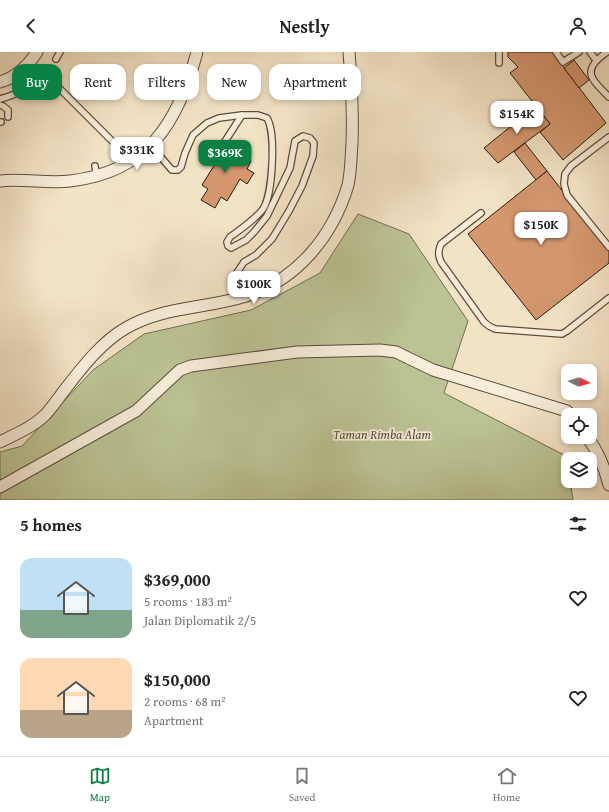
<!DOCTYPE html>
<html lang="en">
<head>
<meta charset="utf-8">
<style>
  body { margin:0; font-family:"Gentium Book Plus",serif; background:#f6f6f6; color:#222; height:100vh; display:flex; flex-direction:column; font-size:15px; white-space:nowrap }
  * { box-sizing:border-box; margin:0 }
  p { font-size:13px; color:#767676 }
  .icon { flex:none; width:22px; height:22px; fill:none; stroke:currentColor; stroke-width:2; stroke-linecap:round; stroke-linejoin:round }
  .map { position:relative; height:448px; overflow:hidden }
  .drawer { display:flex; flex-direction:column; background:#fff; flex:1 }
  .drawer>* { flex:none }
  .hud { position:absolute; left:12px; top:12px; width:400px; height:36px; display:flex; gap:8px }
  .needle { width:26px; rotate:95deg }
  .tools { position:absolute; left:561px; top:312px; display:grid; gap:8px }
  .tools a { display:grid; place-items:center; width:36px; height:36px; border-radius:8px; background:#fff; box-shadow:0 2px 6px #0003; font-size:20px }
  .price { position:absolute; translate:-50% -34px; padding:0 9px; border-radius:8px; background:#fff; color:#222; font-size:13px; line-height:26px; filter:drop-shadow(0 1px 2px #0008) }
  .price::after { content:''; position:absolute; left:50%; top:24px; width:12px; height:9px; margin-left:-6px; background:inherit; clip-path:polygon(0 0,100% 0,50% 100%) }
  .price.on { background:#0b8043; color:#fff }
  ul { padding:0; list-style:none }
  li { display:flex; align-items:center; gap:12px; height:100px; padding:0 20px }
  li span { display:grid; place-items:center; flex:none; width:112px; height:80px; border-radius:12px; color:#555 }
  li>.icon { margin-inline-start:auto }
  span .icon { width:48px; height:48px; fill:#fffc; stroke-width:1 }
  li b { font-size:17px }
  h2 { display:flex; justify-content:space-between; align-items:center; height:48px; padding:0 20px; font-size:17px }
  .pill { padding:0 14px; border-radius:12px; background:#fff; box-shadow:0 2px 6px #0003; font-size:14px; line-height:36px }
  .pill.on { background:#0b8043; color:#fff }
  header { display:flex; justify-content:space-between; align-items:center; height:52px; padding:0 20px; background:#fff; font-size:18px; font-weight:800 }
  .dock { display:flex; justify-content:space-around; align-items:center; height:56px; border-top:1px solid #e0e0e0; background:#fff; font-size:11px; color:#767676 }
  .dock a { display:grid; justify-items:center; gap:2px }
  .dock .on { color:#0b8043 }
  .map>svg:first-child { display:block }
  .green { fill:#bbc394; stroke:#736e52 }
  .building { fill:#d4976e; stroke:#2b1a11 }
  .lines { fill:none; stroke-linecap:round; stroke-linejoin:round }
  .lane-casing { stroke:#5d4c3e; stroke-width:8 }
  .street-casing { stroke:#5d4c3e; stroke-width:13 }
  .lane { stroke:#f7edd9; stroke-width:5.5 }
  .street { stroke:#f7edd9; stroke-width:11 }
  .labels { text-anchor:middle; stroke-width:3.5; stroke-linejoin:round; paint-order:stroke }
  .park-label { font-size:13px; font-style:italic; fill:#564d38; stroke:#f7edd9 }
</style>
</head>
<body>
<header><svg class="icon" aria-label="back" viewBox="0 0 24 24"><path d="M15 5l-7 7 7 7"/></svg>Nestly<svg class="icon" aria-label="person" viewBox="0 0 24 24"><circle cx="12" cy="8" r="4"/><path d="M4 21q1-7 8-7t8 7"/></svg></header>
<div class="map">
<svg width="609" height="448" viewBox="0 0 609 448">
  <rect width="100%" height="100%" fill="#f3e3c5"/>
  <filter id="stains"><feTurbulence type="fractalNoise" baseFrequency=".005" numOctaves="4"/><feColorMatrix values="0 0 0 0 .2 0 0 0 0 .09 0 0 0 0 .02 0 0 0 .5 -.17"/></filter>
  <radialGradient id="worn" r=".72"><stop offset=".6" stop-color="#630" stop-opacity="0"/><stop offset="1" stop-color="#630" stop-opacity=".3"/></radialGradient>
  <!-- green -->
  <path class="green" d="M358,162l51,20 59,87 -24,72 122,63 2,12v13h2l3,19h-573v-48l22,-6 71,-76 51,-36 107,-24 69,-37z"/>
  <!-- building -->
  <g class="building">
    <path d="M508,0h44l54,71 -43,37 -23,-28 10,-8 -40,-51 8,-6 -10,-10z"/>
    <path d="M574,8l15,20 -10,8 -15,-20z"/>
    <path d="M536,54l14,18 -52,39 -14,-15z"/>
    <path d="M525,91l22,28 -11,9 -22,-28z"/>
    <path d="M215,93l8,5 3,-5 25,16 -4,8 7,4 -7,11 -7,-5 -13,22 -6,-4 -6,11 -14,-8 7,-11 -6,-4 13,-21 -8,-4z"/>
    <path d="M547,119l62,80v12l-73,57 -68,-86z"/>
  </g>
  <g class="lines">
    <!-- lane casing -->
    <g class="lane-casing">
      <g id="lane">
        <path d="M556,0l7,10 16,-10"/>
        <path d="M590,0l6,8"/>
        <path d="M607,0c-26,18 -17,26 2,45"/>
        <path d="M56,7l4,-7"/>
        <path d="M499,11v-11"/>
        <path d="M0,47c8,-2 15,-4 22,-9 9,-6 12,-15 24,-15l86,86"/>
        <path d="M0,53l3,1 5,4v7"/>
        <path d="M0,70h1"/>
        <path d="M609,85l-38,29 -6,8 -1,10 3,11 42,52"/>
        <path d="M151,94l21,24h6l3,-3 4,-14 8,-18 14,-12 12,-5 23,-3"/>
        <path d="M222,94l20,-31h16l9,3c9,15 6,76 -4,91 -8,11 -22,20 -33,28l-3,5 1,4 3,2 15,-8 8,-8 13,-16 23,-48 5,-27 8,-5 7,2 4,5 -1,13 -11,30 -13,25 -17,28 -16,16 -12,7 -8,12 1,11 9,11"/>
        <path d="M95,114l2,10"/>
        <path d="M481,161l-40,31c-3,7 -3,11 0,18l43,60 5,4 6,3 67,5 5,-3 42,-33"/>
      </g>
    </g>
    <!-- street casing -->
    <g class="street-casing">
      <g id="street">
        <path d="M0,30c17,-5 28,-16 37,-30"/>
        <path d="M0,129c23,-3 47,3 70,0 78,-9 108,-58 127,-129"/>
        <path d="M587,385c11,14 18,32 22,48"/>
        <path d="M0,390c16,-8 33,-15 46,-28 6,-7 12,-15 17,-22 18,-23 37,-49 63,-64 38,-22 79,-19 120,-32 51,-16 87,-60 102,-111 3,-13 3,-29 4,-42 1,-31 0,-61 -3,-91"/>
        <path d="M0,435l136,-76 44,-41 11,-4 106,-14 83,-2 16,2 37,18 134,41 3,4"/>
      </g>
    </g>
    <!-- lane -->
    <use href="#lane" class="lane"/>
    <!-- street -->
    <use href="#street" class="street"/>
  </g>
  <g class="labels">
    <!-- park labels -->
    <g class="park-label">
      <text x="382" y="387">Taman Rimba Alam</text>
    </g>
  </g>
  <rect width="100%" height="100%" filter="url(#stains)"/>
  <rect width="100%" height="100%" fill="url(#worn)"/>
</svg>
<div class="tools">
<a><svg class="needle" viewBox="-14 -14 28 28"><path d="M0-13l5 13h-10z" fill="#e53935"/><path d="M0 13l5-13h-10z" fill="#767676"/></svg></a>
<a><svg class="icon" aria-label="locate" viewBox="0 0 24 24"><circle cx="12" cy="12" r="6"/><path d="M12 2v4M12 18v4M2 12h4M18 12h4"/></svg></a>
<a><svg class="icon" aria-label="layers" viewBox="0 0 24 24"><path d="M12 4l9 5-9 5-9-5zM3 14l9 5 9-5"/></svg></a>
</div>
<b class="price" style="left:517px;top:83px">$154K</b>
<b class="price" style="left:137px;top:119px">$331K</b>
<b class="price on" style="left:225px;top:122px">$369K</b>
<b class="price" style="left:541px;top:194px">$150K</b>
<b class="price" style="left:254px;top:253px">$100K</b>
<div class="hud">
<a class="pill on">Buy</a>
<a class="pill">Rent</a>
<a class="pill">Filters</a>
<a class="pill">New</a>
<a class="pill">Apartment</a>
</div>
</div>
<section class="drawer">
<h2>5 homes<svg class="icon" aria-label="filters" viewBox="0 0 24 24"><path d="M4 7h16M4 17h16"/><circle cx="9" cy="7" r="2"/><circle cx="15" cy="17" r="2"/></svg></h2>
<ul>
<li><span style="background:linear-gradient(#bfe0f5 65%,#7fa58c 0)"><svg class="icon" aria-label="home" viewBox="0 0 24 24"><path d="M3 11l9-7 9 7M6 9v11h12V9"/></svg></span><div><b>$369,000</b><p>5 rooms · 183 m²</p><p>Jalan Diplomatik 2/5</p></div><svg class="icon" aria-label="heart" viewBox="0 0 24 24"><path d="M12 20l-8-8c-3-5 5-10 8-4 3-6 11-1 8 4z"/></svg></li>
<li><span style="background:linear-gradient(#ffd9b3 65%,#b9a48a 0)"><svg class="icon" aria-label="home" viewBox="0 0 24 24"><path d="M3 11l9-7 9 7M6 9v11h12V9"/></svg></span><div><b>$150,000</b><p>2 rooms · 68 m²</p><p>Apartment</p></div><svg class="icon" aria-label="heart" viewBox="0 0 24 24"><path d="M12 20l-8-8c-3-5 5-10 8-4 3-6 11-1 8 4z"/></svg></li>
</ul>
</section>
<nav class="dock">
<a class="on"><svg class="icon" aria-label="map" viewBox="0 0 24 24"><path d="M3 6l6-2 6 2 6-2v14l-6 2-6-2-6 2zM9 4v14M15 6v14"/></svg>Map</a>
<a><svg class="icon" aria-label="saved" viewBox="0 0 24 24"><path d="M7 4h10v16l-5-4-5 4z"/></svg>Saved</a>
<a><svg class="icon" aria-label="home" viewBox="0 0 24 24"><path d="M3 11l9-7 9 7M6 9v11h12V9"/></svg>Home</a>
</nav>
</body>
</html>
